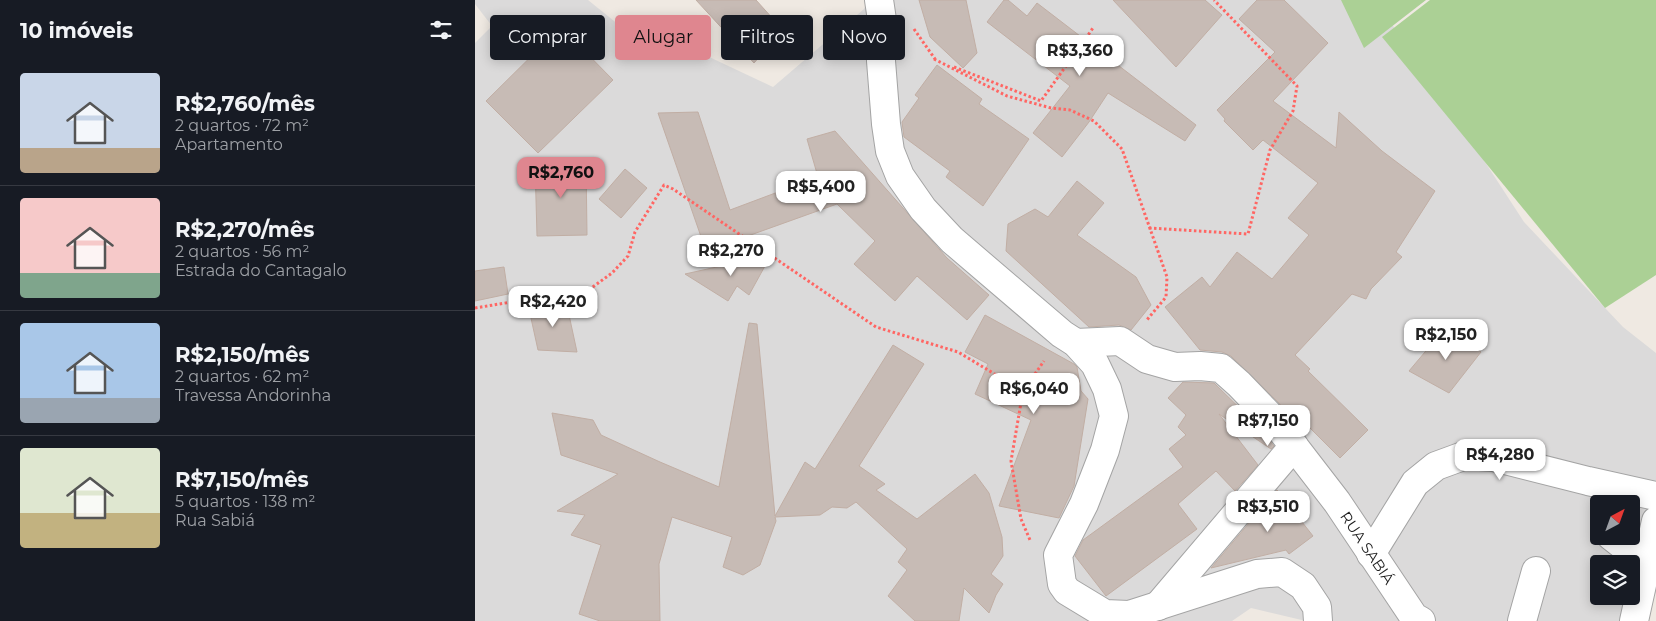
<!DOCTYPE html>
<html lang="pt">
<head>
<meta charset="utf-8">
<style>
  body { margin:0; font-family:Montserrat,sans-serif; background:#20242c; color:#f1f3f6; height:100vh; display:flex; flex-direction:column; font-size:19px; white-space:nowrap }
  * { box-sizing:border-box; margin:0 }
  p { font-size:16px; color:#9ea1a6 }
  .icon { flex:none; width:28px; height:28px; fill:none; stroke:currentColor; stroke-width:2; stroke-linecap:round; stroke-linejoin:round }
  .map { position:relative; flex:1; overflow:hidden }
  .drawer { display:flex; flex-direction:column; background:#171b24; width:475px }
  .drawer>* { flex:none }
  .guide { position:absolute; left:15px; top:15px; width:475px; height:45px; display:flex; gap:10px }
  .needle { width:32px; rotate:41deg }
  .fabs { position:absolute; left:1115px; top:495px; display:grid; gap:10px }
  .fabs a { display:grid; place-items:center; width:50px; height:50px; border-radius:5px; background:#171b24; box-shadow:0 2px 12px #0003; font-size:25px }
  .price { position:absolute; translate:-50% -42px; padding:0 11px; border-radius:10px; background:#fff; color:#222; font-size:16px; line-height:32px; filter:drop-shadow(0 1px 2px #0008) }
  .price::after { content:''; position:absolute; left:50%; top:30px; width:15px; height:11px; margin-left:-8px; background:inherit; clip-path:polygon(0 0,100% 0,50% 100%) }
  .price.selected { background:#df868f; color:#111 }
  ul { padding:0; list-style:none }
  li { display:flex; align-items:center; gap:15px; height:125px; padding:0 20px }
  li+li { border-top:1px solid #363941 }
  li span { display:grid; place-items:center; flex:none; width:140px; height:100px; border-radius:5px; color:#555 }
  li>.icon { margin-inline-start:auto }
  span .icon { width:60px; height:60px; fill:#fffc; stroke-width:1 }
  li b { font-size:21px }
  h2 { display:flex; justify-content:space-between; align-items:center; height:60px; padding:0 20px; font-size:21px }
  .pill { padding:0 18px; border-radius:5px; background:#171b24; box-shadow:0 2px 12px #0003; font-size:18px; line-height:45px }
  .pill.selected { background:#df868f; color:#111 }
  main { display:flex; flex:1; min-height:0 }
  .map>svg:first-child { display:block }
  .residential { fill:#dbdada; fill-rule:evenodd }
  .forest { fill:#abd095 }
  .building { fill:#c7bbb5; stroke:#c1aea4 }
  .lines { fill:none; stroke-linecap:round; stroke-linejoin:round }
  .minor-casing { stroke:#a4a4a4; stroke-width:30 }
  .path { stroke:#ff6663; stroke-width:3; stroke-dasharray:2.5 2.5; stroke-linecap:butt }
  .minor { stroke:#fff; stroke-width:28 }
  .labels { text-anchor:middle; stroke-width:4.5; stroke-linejoin:round; paint-order:stroke }
  .street-label { font-size:15px; fill:#1d1d1d; stroke:#fff }
</style>
</head>
<body>
<main>
<section class="drawer">
<h2>10 imóveis<svg class="icon" aria-label="filters" viewBox="0 0 24 24"><path d="M4 7h16M4 17h16"/><circle cx="9" cy="7" r="2"/><circle cx="15" cy="17" r="2"/></svg></h2>
<ul>
<li><span style="background:linear-gradient(#c9d6e8 75%,#b9a48a 0)"><svg class="icon" aria-label="home" viewBox="0 0 24 24"><path d="M3 11l9-7 9 7M6 9v11h12V9"/></svg></span><div><b>R$2,760/mês</b><p>2 quartos · 72 m²</p><p>Apartamento</p></div></li>
<li><span style="background:linear-gradient(#f6c9c9 75%,#7fa58c 0)"><svg class="icon" aria-label="home" viewBox="0 0 24 24"><path d="M3 11l9-7 9 7M6 9v11h12V9"/></svg></span><div><b>R$2,270/mês</b><p>2 quartos · 56 m²</p><p>Estrada do Cantagalo</p></div></li>
<li><span style="background:linear-gradient(#a9c7e8 75%,#9aa5b1 0)"><svg class="icon" aria-label="home" viewBox="0 0 24 24"><path d="M3 11l9-7 9 7M6 9v11h12V9"/></svg></span><div><b>R$2,150/mês</b><p>2 quartos · 62 m²</p><p>Travessa Andorinha</p></div></li>
<li><span style="background:linear-gradient(#dfe7d0 65%,#c2b280 0)"><svg class="icon" aria-label="home" viewBox="0 0 24 24"><path d="M3 11l9-7 9 7M6 9v11h12V9"/></svg></span><div><b>R$7,150/mês</b><p>5 quartos · 138 m²</p><p>Rua Sabiá</p></div></li>
</ul>
</section>
<div class="map">
<svg width="1181" height="621" viewBox="0 0 1181 621">
  <rect width="100%" height="100%" fill="#efe9e2"/>
  <!-- residential -->
  <path class="residential" d="M0,0h113l31,25 35,6 119,56 91,-78 4,-9h507l69,99 80,123 99,105 33,26v239l-14,29h-336l-55,-13 -19,13h-757v-578l17,-17 -17,-22zM1124,504h32v32h-32zM1124,564h32v32h-32z"/>
  <!-- forest -->
  <g class="forest">
    <path d="M866,0h85l-62,48z"/>
    <path d="M955,0h226v275l-51,33 -223,-271z"/>
  </g>
  <!-- building -->
  <g class="building">
    <path d="M221,0h60l27,30 -29,33z"/>
    <path d="M444,0h47l11,53 -14,15 -33,-31z"/>
    <path d="M529,0h4l19,16 10,-13 159,122 -11,16 -77,-48 -19,29 -27,35 -29,-24 37,-47 -83,-64z"/>
    <path d="M638,0h92l17,15 -46,52z"/>
    <path d="M782,0h27l44,43 -55,58 63,47 3,-36 43,39 53,40 -39,61 6,5 -31,32 -5,10 -14,-5 -57,61 15,14 -2,2 60,59 -28,28 -34,-34 -5,5 -22,-26 -48,-47 -9,-4 -22,-2 -35,-43 37,-30 8,10 27,-35 35,27 37,-44 -21,-17 30,-35 -55,-43 -10,10 -29,-29 1,-2 -8,-9 58,-58 -36,-33z"/>
    <path d="M86,27l52,53 -75,73 -52,-52z"/>
    <path d="M462,65l45,34 -3,5 50,35 -46,67 -37,-29 4,-6 -46,-34 -2,-15 17,-24 -4,-3z"/>
    <path d="M223,112l32,98 88,-33 -11,-38 28,-8 112,127 42,37 -22,25 -50,-44 -22,25 -41,-37 21,-23 -38,-37 -131,47 -48,-138z"/>
    <path d="M111,162l1,73 -50,1 -2,-72z"/>
    <path d="M150,169l22,19 -26,30 -22,-19z"/>
    <path d="M602,181l27,22 -27,32 59,42 15,28 -20,25 -12,-5 -30,2 -83,-76 2,-27 27,-15 13,8z"/>
    <path d="M296,255l-22,40 -12,-9 -9,15 -43,-27z"/>
    <path d="M29,267l4,27 -33,7v-30z"/>
    <path d="M91,301l11,51 -39,-2 -9,-41z"/>
    <path d="M510,315l89,49 3,3 4,24 7,8 -14,87 -15,32 -60,-12 32,-86 -56,-26 13,-30 -23,-12z"/>
    <path d="M274,323l8,1 18,192 30,-54 10,7 78,-124 31,19 -65,102 26,18 -9,6 41,29 58,-45 14,19 13,44 1,19 -12,18 12,10 -7,11 -7,18 -25,-25 -5,33h-44l-27,-25 19,-26 -9,-8 9,-13 -51,-47 -9,6 -15,-1 -12,8 -45,2 1,4 -16,44 -17,10 -20,-8 9,-30 -60,-20 -13,47 1,57h-60l-21,-7 22,-69 -30,-10 14,-20 -28,-4 61,-37 -57,-19 -9,-42 41,7 8,15 59,27 59,25z"/>
    <path d="M971,327l35,25 -32,41 -40,-22z"/>
    <path d="M708,382l31,1 42,41 18,22 -3,3 -52,-35 39,51 -23,26 -19,-20 -38,33 19,25 -91,67 -31,-40 8,-16 100,-73 -14,-18 17,-14 -8,-8 8,-12 -18,-17z"/>
    <path d="M802,490l36,46 -24,18 -3,-4 -75,18z"/>
  </g>
  <g class="lines">
    <!-- minor casing -->
    <g class="minor-casing">
      <g id="minor">
        <path d="M404,0l3,20 -1,41 5,63 4,27 10,25 23,33 29,31 110,94 14,9 19,21 12,25 7,27 -9,34 -21,54 -26,51 4,29 5,7 38,23 24,1 128,-41 25,-2 21,14 14,21 1,14"/>
        <path d="M601,343l44,-2 27,18 28,8 25,-1 21,2 18,16 29,30 22,27 47,61 77,115 7,4"/>
        <path d="M1136,536l14,11 31,5"/>
        <path d="M896,554l44,-71 21,-17 30,-11 27,2 95,24 68,15"/>
        <path d="M683,606l136,-160"/>
        <path d="M1047,621l14,-50"/>
        <path d="M1159,621l22,-100"/>
      </g>
    </g>
    <!-- path -->
    <g class="path">
      <path d="M439,29l21,30"/>
      <path d="M459,59l73,37 44,12 19,2 24,11 28,28 45,128 -1,20 -20,24"/>
      <path d="M479,67l87,34 52,-73"/>
      <path d="M674,228l99,6 22,-84 23,-39 4,-25 -83,-86"/>
      <path d="M0,308l115,-19 22,-16 16,-17 7,-24 29,-47 9,4 203,138 82,25 65,39 21,-30"/>
      <path d="M548,391l-12,70 10,58 9,21"/>
    </g>
    <!-- minor -->
    <use href="#minor" class="minor"/>
  </g>
  <g class="labels">
    <!-- street labels -->
    <g class="street-label">
      <text transform="translate(892 548) rotate(56)" y="5">RUA SABIÁ</text>
    </g>
  </g>
</svg>
<div class="fabs">
<a><svg class="needle" viewBox="-14 -14 28 28"><path d="M0-13l5 13h-10z" fill="#e53935"/><path d="M0 13l5-13h-10z" fill="#9ea1a6"/></svg></a>
<a><svg class="icon" aria-label="layers" viewBox="0 0 24 24"><path d="M12 4l9 5-9 5-9-5zM3 14l9 5 9-5"/></svg></a>
</div>
<b class="price" style="left:605px;top:77px">R$3,360</b>
<b class="price selected" style="left:86px;top:199px">R$2,760</b>
<b class="price" style="left:346px;top:213px">R$5,400</b>
<b class="price" style="left:256px;top:277px">R$2,270</b>
<b class="price" style="left:78px;top:328px">R$2,420</b>
<b class="price" style="left:971px;top:361px">R$2,150</b>
<b class="price" style="left:559px;top:415px">R$6,040</b>
<b class="price" style="left:793px;top:447px">R$7,150</b>
<b class="price" style="left:1025px;top:481px">R$4,280</b>
<b class="price" style="left:793px;top:533px">R$3,510</b>
<div class="guide">
<a class="pill">Comprar</a>
<a class="pill selected">Alugar</a>
<a class="pill">Filtros</a>
<a class="pill">Novo</a>
</div>
</div>
</main>
</body>
</html>
